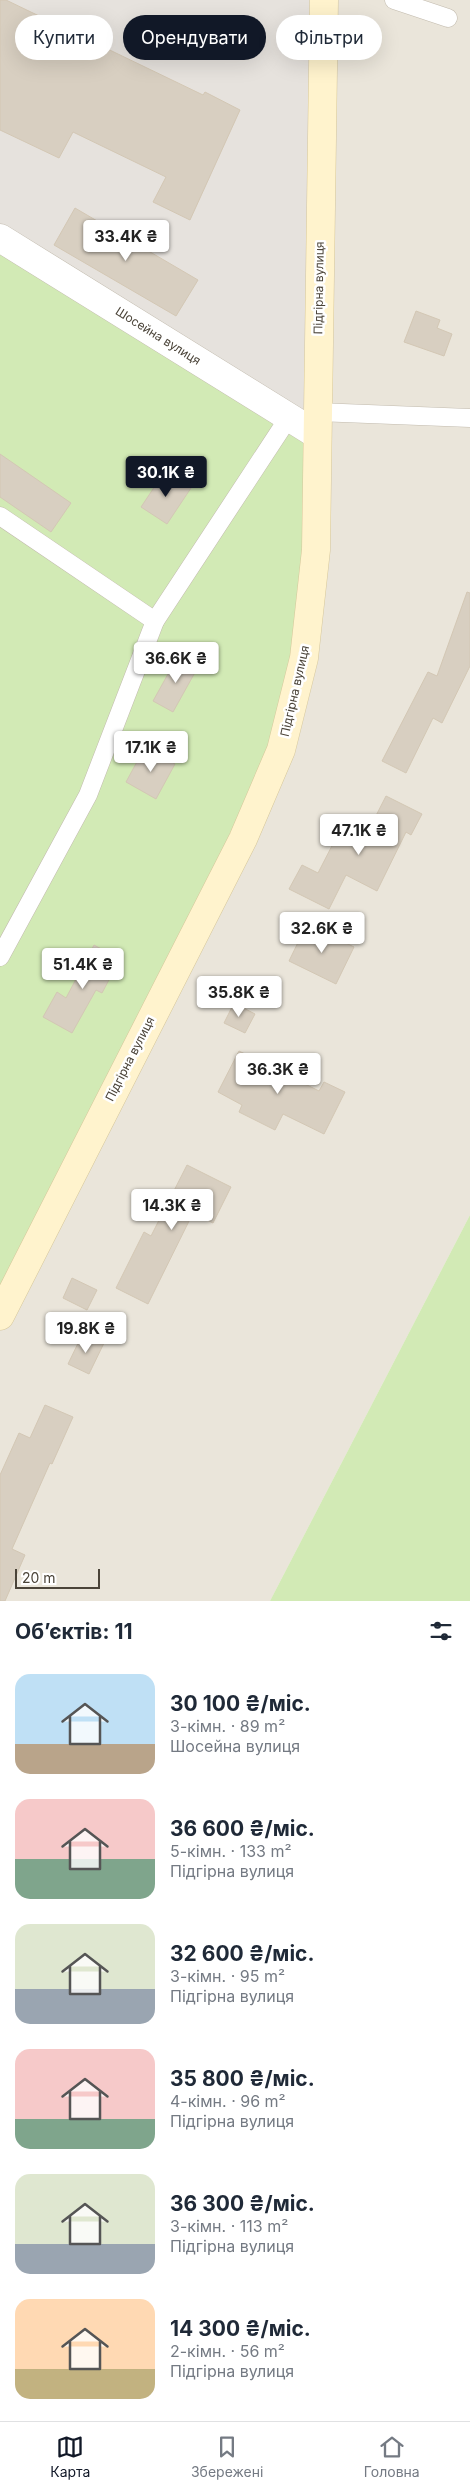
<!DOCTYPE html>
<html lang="uk">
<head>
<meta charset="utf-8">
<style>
  body { margin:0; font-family:Inter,sans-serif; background:#f6f6f7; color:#1f2937; height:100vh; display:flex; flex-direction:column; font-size:19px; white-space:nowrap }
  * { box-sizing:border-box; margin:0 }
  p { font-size:16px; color:#747a83 }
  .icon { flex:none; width:28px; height:28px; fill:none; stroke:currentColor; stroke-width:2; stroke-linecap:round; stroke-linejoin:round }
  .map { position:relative; height:1601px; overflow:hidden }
  .details { display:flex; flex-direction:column; background:#fff; flex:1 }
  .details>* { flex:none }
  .hud { position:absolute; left:15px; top:15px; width:440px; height:45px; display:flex; gap:10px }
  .scale { position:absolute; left:15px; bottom:12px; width:85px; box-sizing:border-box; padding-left:5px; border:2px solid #4b4439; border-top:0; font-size:14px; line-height:18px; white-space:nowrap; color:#4b4439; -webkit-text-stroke:4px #fff; paint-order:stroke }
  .price { position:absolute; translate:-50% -42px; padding:0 11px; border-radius:5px; background:#fff; color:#222; font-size:16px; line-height:32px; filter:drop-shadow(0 1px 2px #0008) }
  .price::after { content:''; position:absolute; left:50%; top:30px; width:15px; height:11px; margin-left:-8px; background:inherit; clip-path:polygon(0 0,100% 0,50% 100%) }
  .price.on { background:#111827; color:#fff }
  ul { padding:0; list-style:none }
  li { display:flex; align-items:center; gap:15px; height:125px; padding:0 15px }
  li span { display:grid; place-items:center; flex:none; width:140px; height:100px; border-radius:15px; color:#555 }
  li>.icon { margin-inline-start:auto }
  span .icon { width:60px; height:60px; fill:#fffc; stroke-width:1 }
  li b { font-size:21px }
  h2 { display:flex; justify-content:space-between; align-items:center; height:60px; padding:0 15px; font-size:21px }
  .pill { padding:0 18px; border-radius:22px; background:#fff; box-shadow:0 5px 20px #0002; font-size:18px; line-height:45px }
  .pill.on { background:#111827; color:#fff }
  .tab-bar { display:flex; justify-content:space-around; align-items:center; height:70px; border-top:1px solid #e0e1e3; background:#fff; font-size:14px; color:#747a83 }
  .tab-bar a { display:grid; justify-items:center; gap:2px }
  .tab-bar .on { color:#111827 }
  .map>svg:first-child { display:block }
  .residential { fill:#eae5da }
  .industrial { fill:#e6e2dd }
  .green { fill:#d2eab5 }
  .building { fill:#d8cfc1; stroke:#d3c7b4 }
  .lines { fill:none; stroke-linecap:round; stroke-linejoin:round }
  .lane-casing { stroke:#c2bbae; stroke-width:19 }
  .street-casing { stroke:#c2bbae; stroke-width:29 }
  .secondary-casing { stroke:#d6c79b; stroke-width:29 }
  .lane { stroke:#fff; stroke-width:18 }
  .street { stroke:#fff; stroke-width:28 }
  .secondary { stroke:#fff3cd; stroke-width:28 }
  .labels { text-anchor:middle; stroke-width:5; stroke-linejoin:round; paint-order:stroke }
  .street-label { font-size:12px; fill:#4b4439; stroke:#fff }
</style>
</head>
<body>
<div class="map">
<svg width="470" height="1601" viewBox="0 0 470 1601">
  <rect width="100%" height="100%" fill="#f6f3ec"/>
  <!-- residential -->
  <path class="residential" d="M325,0h145v1215l-200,386h-270v-285z"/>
  <!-- industrial -->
  <path class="industrial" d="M0,0h325l-9,434 -316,-196z"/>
  <!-- green -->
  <g class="green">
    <path d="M0,238l316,196 -35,316 -281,566z"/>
    <path d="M470,1215v386h-200z"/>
  </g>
  <!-- building -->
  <g class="building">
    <path d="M0,0h6l197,95 2,-3 35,18 -50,110 -37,-18 13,-25 -93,-45 -14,26 -59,-28z"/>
    <path d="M75,208l123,72 -22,36 -122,-71z"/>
    <path d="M416,311l24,9 -3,8 15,6 -8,22 -40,-14z"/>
    <path d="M0,454l71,49 -20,29 -51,-35z"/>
    <path d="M165,471l26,17 -24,36 -26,-17z"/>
    <path d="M467,592l3,1v73l-28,57 -9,-5 -27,55 -24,-12 46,-89 9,4z"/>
    <path d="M178,656l20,11 -25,45 -20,-11z"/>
    <path d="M145,747l30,17 -19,35 -30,-17z"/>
    <path d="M386,796l36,18 -11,21 -5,-3 -29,59 -31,-16 -17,34 -40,-20 13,-24 16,8 19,-37 23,11z"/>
    <path d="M307,924l47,23 -18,37 -47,-23z"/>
    <path d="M94,945l26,14 -18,34 -6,-3 -24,43 -29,-16 14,-25 9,6z"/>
    <path d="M234,1003l21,11 -10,19 -21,-10z"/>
    <path d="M239,1051l80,40 5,-9 21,10 -21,42 -41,-20 -8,16 -36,-18 3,-7 -24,-13z"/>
    <path d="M187,1165l44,22 -18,36 -20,-10 -45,91 -32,-16 28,-56 7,4z"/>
    <path d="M72,1278l25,12 -10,20 -24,-12z"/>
    <path d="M83,1333l21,10 -15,31 -21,-10z"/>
    <path d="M45,1405l28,12 -21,47 -2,-1 -38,86 13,6 -20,46h-5v-126l19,-42 11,5z"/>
  </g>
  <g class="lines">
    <!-- lane casing -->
    <g class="lane-casing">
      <g id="lane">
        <path d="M394,0l54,18"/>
        <path d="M317,412l153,6"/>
        <path d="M0,516l155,105"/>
        <path d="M0,957l88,-162 67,-174 134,-204"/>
      </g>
    </g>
    <!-- street casing -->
    <g class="street-casing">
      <path id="street" d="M0,238l316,196"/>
    </g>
    <!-- secondary casing -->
    <g class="secondary-casing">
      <path id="secondary" d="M0,1316l243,-477 38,-89 23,-92 12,-108 8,-550"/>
    </g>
    <!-- lane -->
    <use href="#lane" class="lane"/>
    <!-- street -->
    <use href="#street" class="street"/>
    <!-- secondary -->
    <use href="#secondary" class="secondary"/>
  </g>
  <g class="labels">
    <!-- street labels -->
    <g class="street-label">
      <text transform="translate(319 288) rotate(-89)" y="4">Підгірна вулиця</text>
      <text transform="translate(158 336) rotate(32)" y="4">Шосейна вулиця</text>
      <text transform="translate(295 691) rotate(-77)" y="4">Підгірна вулиця</text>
      <text transform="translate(130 1059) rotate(-63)" y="4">Підгірна вулиця</text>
    </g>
  </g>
</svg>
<div class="scale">20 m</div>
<b class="price" style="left:126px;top:262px">33.4K ₴</b>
<b class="price on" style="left:166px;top:498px">30.1K ₴</b>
<b class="price" style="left:176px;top:684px">36.6K ₴</b>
<b class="price" style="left:151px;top:773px">17.1K ₴</b>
<b class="price" style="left:359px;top:856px">47.1K ₴</b>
<b class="price" style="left:322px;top:954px">32.6K ₴</b>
<b class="price" style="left:83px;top:990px">51.4K ₴</b>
<b class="price" style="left:239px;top:1018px">35.8K ₴</b>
<b class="price" style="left:278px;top:1095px">36.3K ₴</b>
<b class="price" style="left:172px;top:1231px">14.3K ₴</b>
<b class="price" style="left:86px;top:1354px">19.8K ₴</b>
<div class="hud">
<a class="pill">Купити</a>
<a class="pill on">Орендувати</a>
<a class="pill">Фільтри</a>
</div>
</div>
<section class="details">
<h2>Об’єктів: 11<svg class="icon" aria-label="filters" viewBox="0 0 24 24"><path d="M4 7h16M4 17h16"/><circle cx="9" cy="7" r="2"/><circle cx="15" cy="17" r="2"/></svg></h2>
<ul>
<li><span style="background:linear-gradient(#bfe0f5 70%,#b9a48a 0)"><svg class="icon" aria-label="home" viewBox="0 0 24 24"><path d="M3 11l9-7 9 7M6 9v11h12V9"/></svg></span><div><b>30 100 ₴/міс.</b><p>3-кімн. · 89 m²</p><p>Шосейна вулиця</p></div></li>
<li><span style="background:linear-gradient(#f6c9c9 60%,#7fa58c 0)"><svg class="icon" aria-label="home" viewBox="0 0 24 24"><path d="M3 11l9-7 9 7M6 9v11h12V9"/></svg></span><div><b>36 600 ₴/міс.</b><p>5-кімн. · 133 m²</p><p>Підгірна вулиця</p></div></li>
<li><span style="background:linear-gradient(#dfe7d0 65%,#9aa5b1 0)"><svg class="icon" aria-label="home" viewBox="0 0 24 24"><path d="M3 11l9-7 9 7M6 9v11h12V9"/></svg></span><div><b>32 600 ₴/міс.</b><p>3-кімн. · 95 m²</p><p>Підгірна вулиця</p></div></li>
<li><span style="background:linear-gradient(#f6c9c9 70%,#7fa58c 0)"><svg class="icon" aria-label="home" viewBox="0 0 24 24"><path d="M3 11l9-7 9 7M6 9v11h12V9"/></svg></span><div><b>35 800 ₴/міс.</b><p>4-кімн. · 96 m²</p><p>Підгірна вулиця</p></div></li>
<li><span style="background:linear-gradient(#dfe7d0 70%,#9aa5b1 0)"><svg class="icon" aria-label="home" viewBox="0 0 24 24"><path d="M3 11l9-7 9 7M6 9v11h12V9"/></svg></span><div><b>36 300 ₴/міс.</b><p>3-кімн. · 113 m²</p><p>Підгірна вулиця</p></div></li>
<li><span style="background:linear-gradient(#ffd9b3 70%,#c2b280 0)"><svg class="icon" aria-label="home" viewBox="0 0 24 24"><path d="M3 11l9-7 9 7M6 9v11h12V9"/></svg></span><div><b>14 300 ₴/міс.</b><p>2-кімн. · 56 m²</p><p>Підгірна вулиця</p></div></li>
</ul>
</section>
<nav class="tab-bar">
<a class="on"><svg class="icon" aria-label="map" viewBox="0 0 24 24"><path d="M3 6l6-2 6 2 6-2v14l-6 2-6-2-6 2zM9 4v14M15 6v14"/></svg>Карта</a>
<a><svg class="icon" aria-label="saved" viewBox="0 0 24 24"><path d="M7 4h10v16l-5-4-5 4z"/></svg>Збережені</a>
<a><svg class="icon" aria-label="home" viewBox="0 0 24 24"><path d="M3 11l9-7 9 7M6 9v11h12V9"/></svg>Головна</a>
</nav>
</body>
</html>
